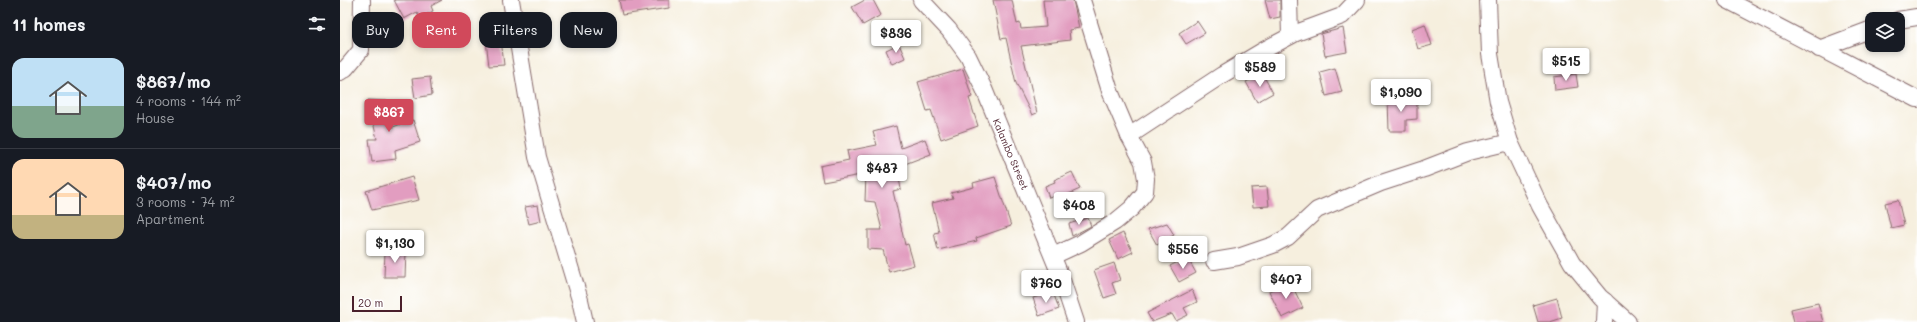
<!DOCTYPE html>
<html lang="en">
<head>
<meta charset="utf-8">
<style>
  body { margin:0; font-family:Mali,sans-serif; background:#20242c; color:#f1f3f6; height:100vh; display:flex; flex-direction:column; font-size:15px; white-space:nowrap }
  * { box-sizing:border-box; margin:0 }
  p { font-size:13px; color:#9ea1a6 }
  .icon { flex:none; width:22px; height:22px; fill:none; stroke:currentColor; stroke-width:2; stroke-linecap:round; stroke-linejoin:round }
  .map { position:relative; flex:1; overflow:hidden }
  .details { display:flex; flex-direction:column; background:#171b24; width:340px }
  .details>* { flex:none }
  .guide { position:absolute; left:12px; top:12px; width:380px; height:36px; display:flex; gap:8px }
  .buttons { position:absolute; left:1525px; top:12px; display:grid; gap:8px }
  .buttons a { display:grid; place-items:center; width:40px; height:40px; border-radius:8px; background:#171b24; box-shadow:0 2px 6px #0003; font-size:20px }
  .scale { position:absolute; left:12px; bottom:10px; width:50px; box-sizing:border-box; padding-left:4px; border:2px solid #4a1f2b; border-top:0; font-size:11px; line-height:14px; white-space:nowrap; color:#4a1f2b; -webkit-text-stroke:3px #fff; paint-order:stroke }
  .price { position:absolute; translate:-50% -34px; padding:0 9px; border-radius:4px; background:#fff; color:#222; font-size:13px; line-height:26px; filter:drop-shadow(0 1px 2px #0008) }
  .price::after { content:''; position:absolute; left:50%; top:24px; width:12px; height:9px; margin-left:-6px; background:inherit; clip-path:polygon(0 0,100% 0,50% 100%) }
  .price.selected { background:#d1495b; color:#fff }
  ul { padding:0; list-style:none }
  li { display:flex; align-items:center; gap:12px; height:100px; padding:0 12px }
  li+li { border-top:1px solid #363941 }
  li span { display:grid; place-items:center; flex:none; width:112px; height:80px; border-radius:12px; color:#555 }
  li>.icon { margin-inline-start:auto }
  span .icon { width:48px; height:48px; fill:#fffc; stroke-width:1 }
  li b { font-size:17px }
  h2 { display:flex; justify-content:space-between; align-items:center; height:48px; padding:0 12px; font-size:17px }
  .chip { padding:0 14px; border-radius:12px; background:#171b24; box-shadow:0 2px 6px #0003; font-size:14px; line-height:36px }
  .chip.selected { background:#d1495b; color:#fff }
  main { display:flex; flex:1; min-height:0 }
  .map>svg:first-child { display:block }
  .building { fill:#e29dc0 }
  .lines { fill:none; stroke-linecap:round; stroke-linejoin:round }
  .minor-casing { stroke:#86686a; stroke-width:18 }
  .minor { stroke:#fff; stroke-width:16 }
  .labels { text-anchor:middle; stroke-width:3.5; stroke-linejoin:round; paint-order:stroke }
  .street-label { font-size:10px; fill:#4a1f2b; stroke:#fff }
</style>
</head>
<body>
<main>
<section class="details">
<h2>11 homes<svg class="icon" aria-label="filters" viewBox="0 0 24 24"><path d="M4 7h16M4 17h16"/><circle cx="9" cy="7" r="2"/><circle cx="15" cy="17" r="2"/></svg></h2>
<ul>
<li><span style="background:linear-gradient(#bfe0f5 60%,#7fa58c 0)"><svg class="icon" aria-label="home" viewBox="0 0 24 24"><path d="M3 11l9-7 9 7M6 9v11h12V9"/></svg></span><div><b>$867/mo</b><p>4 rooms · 144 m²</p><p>House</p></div></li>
<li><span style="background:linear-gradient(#ffd9b3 70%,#c2b280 0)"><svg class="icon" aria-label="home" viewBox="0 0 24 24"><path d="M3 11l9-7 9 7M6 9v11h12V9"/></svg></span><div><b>$407/mo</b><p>3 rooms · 74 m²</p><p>Apartment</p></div></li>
</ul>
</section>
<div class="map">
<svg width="1577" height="322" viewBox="0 0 1577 322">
  <rect width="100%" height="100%" fill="#fff"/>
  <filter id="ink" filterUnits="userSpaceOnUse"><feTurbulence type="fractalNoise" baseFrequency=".025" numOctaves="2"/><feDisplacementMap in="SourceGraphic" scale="8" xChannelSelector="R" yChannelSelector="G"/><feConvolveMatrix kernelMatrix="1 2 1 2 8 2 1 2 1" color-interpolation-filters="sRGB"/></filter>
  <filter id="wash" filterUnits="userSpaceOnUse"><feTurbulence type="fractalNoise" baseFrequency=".012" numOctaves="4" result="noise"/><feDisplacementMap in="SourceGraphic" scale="16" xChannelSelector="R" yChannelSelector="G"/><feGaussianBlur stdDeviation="0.9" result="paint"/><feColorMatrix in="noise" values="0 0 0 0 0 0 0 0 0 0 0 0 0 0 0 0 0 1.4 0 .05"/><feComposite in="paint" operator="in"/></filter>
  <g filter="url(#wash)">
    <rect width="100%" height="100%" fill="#f6efde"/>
    <g id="blocks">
      <!-- building -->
      <g class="building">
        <path d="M54,0h48l-11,6 2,5 -13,7 -3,-6 -13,7z"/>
        <path d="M279,0h50v8l-47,7z"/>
        <path d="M525,0h8l8,15 -18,10 -11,-18z"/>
        <path d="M653,0h19l5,24 3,-1 1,6 25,-2 -3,-27h30l6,28 -10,2 1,10 -49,6 16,67 -5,2 -16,-32 -10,-45 -5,1z"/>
        <path d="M925,0h15v17l-10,2z"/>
        <path d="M857,21l8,12 -19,11 -7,-11z"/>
        <path d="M1085,24l7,21 -14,4 -6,-20z"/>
        <path d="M1003,28l4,24 -22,4 -4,-22z"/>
        <path d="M161,39l3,26 -15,1 -3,-25z"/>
        <path d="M559,44l6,14 -13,6 -6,-14z"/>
        <path d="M995,68l7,24 -16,4 -6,-24z"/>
        <path d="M623,69l9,28 -3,1 9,28 -37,13 -10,-29 -4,1 -9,-29z"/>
        <path d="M922,73l11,20 -16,9 -11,-20z"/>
        <path d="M1236,74l2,13 -23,3 -1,-13z"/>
        <path d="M90,77l2,18 -17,3 -3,-19z"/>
        <path d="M1077,98v21l-11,1v11h-17l-1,-32z"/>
        <path d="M28,100l19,1 6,26 20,-7 7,22 -25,8 1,9 -24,3 -3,-23h8z"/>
        <path d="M556,126l5,22 24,-9 6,15 -34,13 4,22 -8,2 12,54 3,-1 6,21 -25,7 -6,-22 -15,-1v-19h14l-7,-28 -10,-1 1,-27 -43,8 -3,-16 29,-6 -2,-9 30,-6 -4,-13z"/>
        <path d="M732,172l8,17 -18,8 -1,-3 -12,4 -4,-12 10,-4 -1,-2z"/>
        <path d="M72,177l7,23 -47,10 -6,-19z"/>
        <path d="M655,177l16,49 -35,12 1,3 -39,9 -4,-17 5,-1 -7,-29 21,-5 -2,-5 23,-6 -1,-4z"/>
        <path d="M927,187l2,19 -16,1 -2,-19z"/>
        <path d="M1558,200l6,25 -13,3 -6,-25z"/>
        <path d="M198,205l3,16 -12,3 -4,-17z"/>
        <path d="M748,218l3,8 -19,10 -3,-12z"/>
        <path d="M827,223l7,12 -17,10 -9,-16z"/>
        <path d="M783,233l10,19 -15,7 -9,-19z"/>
        <path d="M45,251l21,1 -1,25h-21z"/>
        <path d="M847,257l9,16 -17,9 -9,-16z"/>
        <path d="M774,263l6,17 -8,3 4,11 -12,4 -10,-28z"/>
        <path d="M950,281l13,27 -21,10 -13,-27z"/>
        <path d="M852,290l5,12 -13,6 4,7 -12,6 -4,-7 -20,8 -5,-9z"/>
        <path d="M713,292l6,17 -20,7 -6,-18z"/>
        <path d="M1217,298l5,20 -12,4h-12l-5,-17z"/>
        <path d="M1478,303l5,19h-29l-3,-13z"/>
      </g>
    </g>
  </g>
  <g filter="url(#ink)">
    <use href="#blocks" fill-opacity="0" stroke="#86686a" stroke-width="1"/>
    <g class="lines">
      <!-- minor casing -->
      <g class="minor-casing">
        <g id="minor">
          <path d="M171,0l26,157 43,143 5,22"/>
          <path d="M581,0l28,30 19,26 16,33 77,188 15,45"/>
          <path d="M949,0l1,36"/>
          <path d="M1148,0l2,54 8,48 12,40 30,64 32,57 28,34 28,25"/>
          <path d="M1387,0l190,99"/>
          <path d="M1558,20l19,-3"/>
          <path d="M1479,49l53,-20"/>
          <path d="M0,72l6,-4 15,-18 1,-50"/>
          <path d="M789,136l93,-61 42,-25 32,-17 46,-17 15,-16"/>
          <path d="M713,256l28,-13 34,-21 17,-14 13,-16 1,-13 -3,-17 -14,-26 -19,-45 -28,-91"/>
          <path d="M874,261l24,-4 35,-12 15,-8 29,-27 64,-27 43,-14 44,-17 42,-10"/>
          <path d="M1264,322l1,-21"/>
        </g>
      </g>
      <!-- minor -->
      <use href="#minor" class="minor"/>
    </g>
  </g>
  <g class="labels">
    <!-- street labels -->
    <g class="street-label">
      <text transform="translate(671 154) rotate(67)" y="4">Kalambo Street</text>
    </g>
  </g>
</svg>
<div class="buttons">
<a><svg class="icon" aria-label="layers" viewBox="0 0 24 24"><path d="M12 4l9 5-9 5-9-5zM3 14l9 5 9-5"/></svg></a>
</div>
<div class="scale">20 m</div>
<b class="price" style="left:556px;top:54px">$836</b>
<b class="price" style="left:1226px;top:82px">$515</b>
<b class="price" style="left:920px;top:88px">$589</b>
<b class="price" style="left:1061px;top:113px">$1,090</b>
<b class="price selected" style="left:49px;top:133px">$867</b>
<b class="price" style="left:542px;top:189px">$487</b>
<b class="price" style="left:739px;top:226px">$408</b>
<b class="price" style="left:55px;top:264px">$1,130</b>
<b class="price" style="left:843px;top:270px">$556</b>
<b class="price" style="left:946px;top:300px">$407</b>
<b class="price" style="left:706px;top:304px">$760</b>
<div class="guide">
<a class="chip">Buy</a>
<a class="chip selected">Rent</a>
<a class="chip">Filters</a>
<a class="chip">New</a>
</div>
</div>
</main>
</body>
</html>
